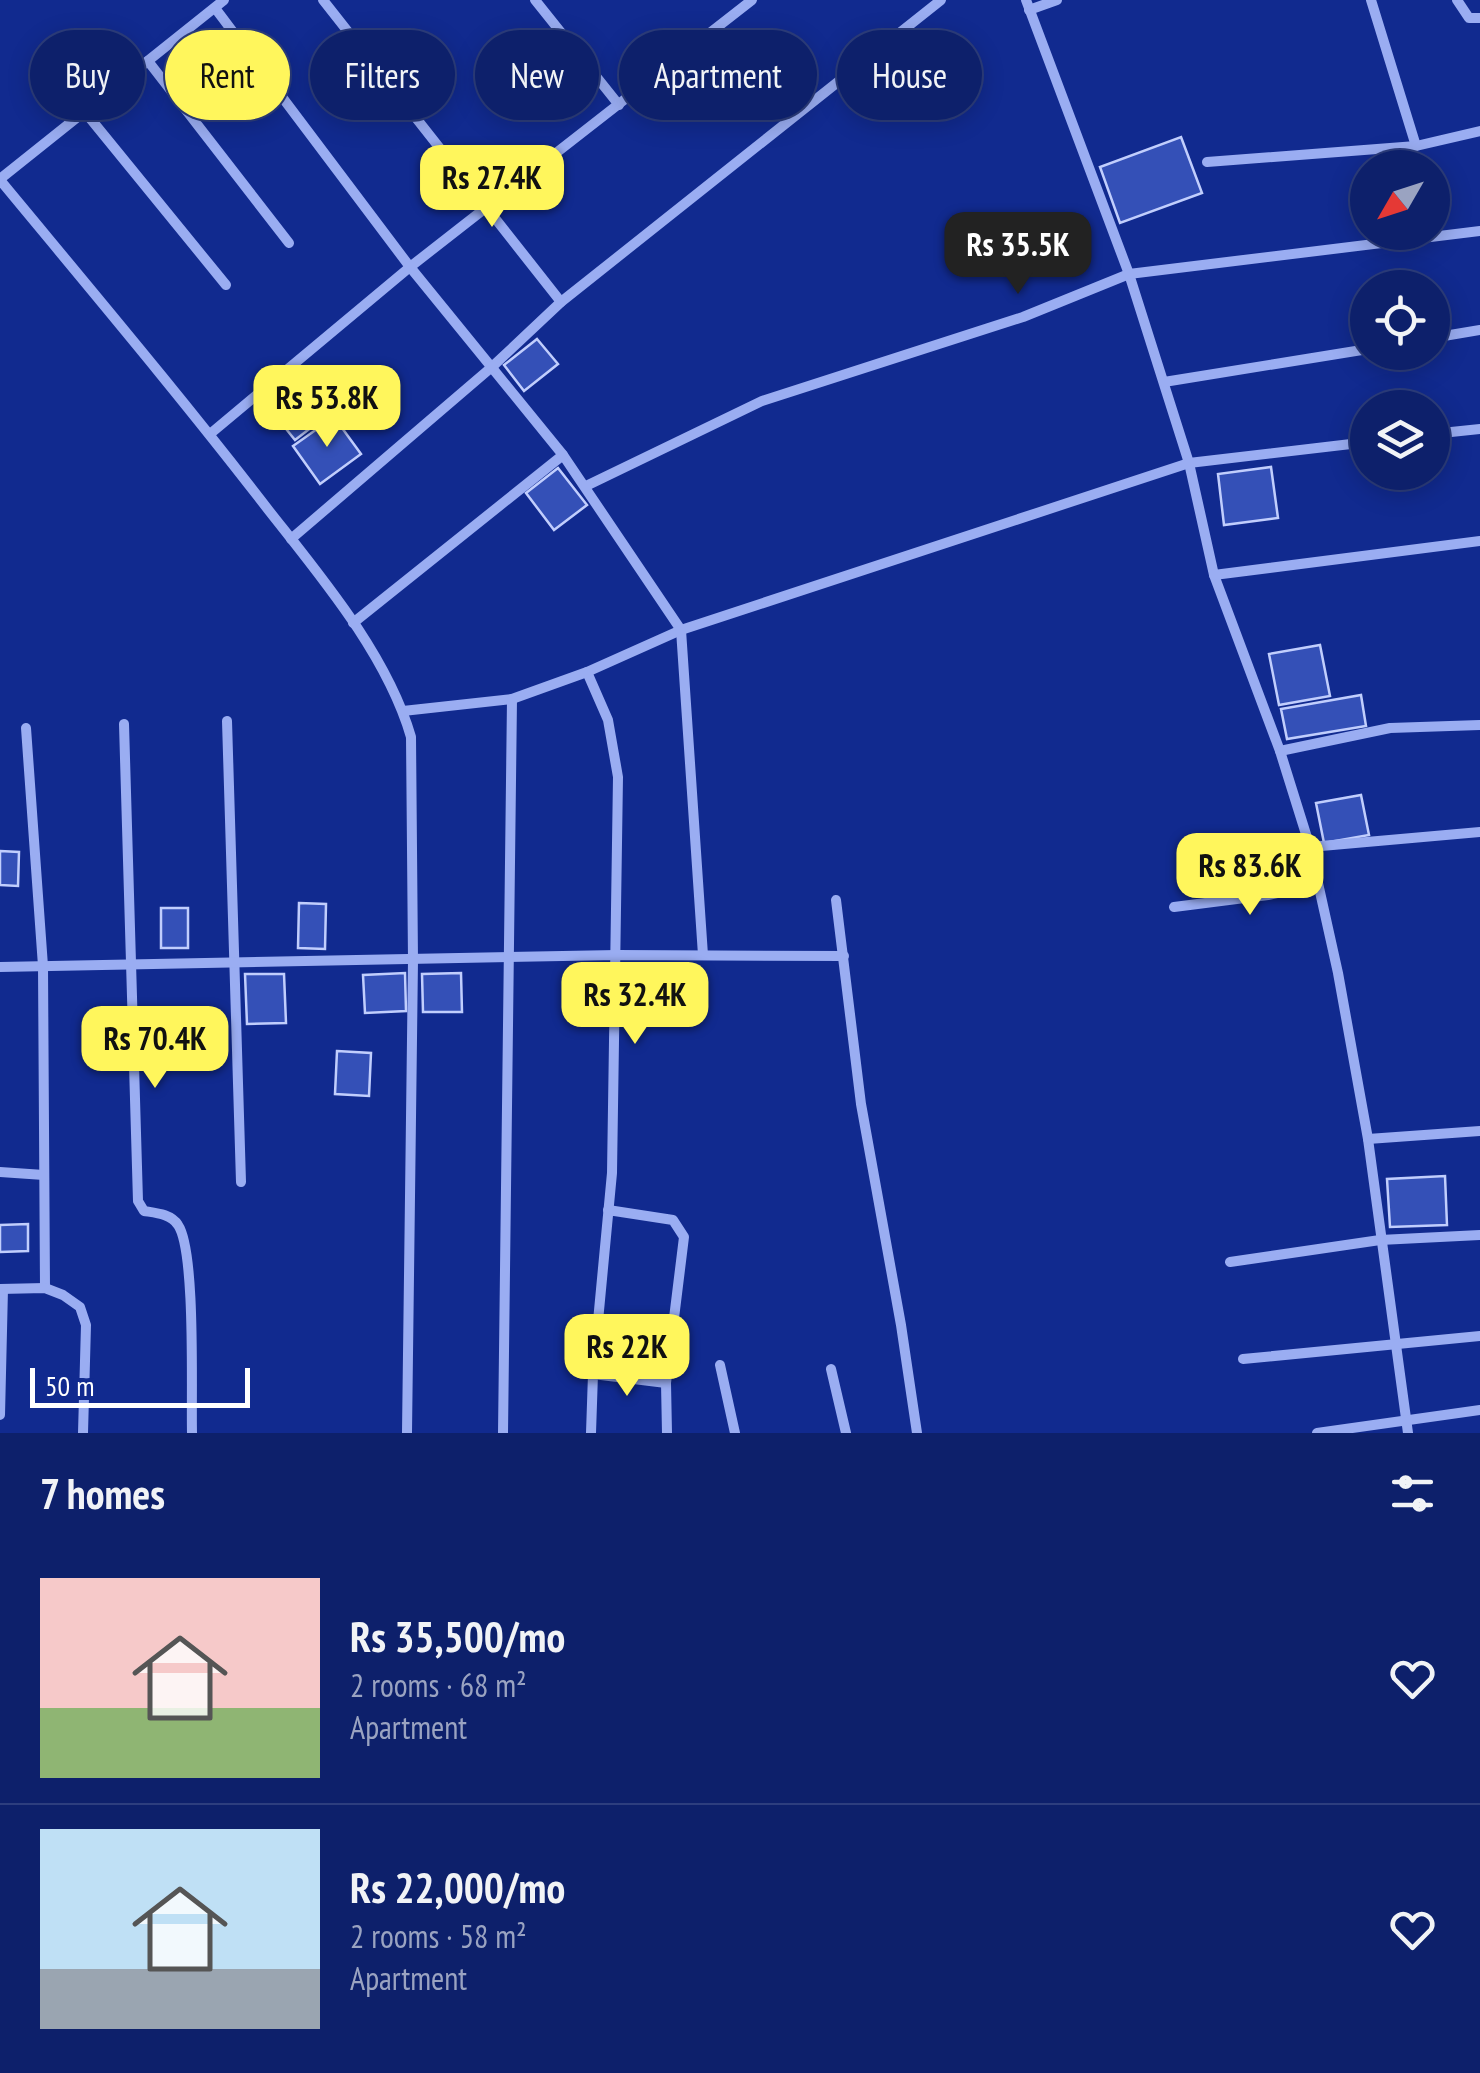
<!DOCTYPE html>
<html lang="en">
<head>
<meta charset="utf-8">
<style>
  body { margin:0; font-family:"PT Sans Narrow",sans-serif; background:#162871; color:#f1f3f6; height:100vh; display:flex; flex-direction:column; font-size:38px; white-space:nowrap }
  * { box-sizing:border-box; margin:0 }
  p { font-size:32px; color:#9aa3c1 }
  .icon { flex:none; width:55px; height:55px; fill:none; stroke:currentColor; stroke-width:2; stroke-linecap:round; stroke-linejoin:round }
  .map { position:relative; height:1433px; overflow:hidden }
  .sheet { display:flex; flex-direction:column; background:#0d206b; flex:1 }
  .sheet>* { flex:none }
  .hud { position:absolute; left:30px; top:30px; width:1420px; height:90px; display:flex; gap:20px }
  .needle { width:65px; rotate:231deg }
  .tools { position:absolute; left:1350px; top:150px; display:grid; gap:20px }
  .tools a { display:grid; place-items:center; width:100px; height:100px; border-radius:50%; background:#0d206b; box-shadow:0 5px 25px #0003,0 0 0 2px #2d3e7e; font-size:50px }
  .scale { position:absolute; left:30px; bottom:25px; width:220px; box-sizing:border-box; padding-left:10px; border:5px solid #fff; border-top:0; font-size:28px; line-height:35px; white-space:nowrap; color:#fff; -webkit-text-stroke:8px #112a8f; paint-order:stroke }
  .price { position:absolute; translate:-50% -85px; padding:0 22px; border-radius:20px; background:#fff65c; color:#111; font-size:32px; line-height:65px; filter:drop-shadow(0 2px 5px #0008) }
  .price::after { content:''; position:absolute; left:50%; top:60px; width:30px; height:22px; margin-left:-15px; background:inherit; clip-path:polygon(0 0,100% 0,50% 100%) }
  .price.on { background:#222; color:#fff }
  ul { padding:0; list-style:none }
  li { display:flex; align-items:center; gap:30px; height:250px; padding:0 40px }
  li+li { border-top:2px solid #2d3e7e }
  li span { display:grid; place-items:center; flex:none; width:280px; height:200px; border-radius:0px; color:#555 }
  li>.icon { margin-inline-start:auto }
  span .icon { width:120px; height:120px; fill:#fffc; stroke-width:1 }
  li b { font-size:42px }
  h2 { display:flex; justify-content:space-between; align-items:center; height:120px; padding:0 40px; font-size:42px }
  .pill { padding:0 35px; border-radius:45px; background:#0d206b; box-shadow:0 5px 25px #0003,0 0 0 2px #2d3e7e; font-size:35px; line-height:90px }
  .pill.on { background:#fff65c; color:#111 }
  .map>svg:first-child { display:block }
  .building { fill:#3450b7; stroke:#c1cefd; stroke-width:2.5 }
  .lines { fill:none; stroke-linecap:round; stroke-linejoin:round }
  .minor { stroke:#9aadf2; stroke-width:10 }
</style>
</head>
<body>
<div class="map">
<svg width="1480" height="1433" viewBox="0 0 1480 1433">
  <rect width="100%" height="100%" fill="#112a8f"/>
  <!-- building -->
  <g class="building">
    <path d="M1181,137l21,56 -82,30 -20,-56z"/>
    <path d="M537,339l21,25 -34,27 -20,-26z"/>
    <path d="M298,371l32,42 -35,27 -33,-41z"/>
    <path d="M334,417l27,37 -41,30 -27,-38z"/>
    <path d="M1271,467l7,51 -54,7 -6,-51z"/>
    <path d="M558,468l29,37 -33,25 -28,-37z"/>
    <path d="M1320,645l10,51 -51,9 -10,-51z"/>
    <path d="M1361,695l5,31 -79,13 -6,-30z"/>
    <path d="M1361,795l8,40 -45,8 -8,-40z"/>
    <path d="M0,851l19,1 -1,34 -18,-1z"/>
    <path d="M299,903l27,1 -1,45 -27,-1z"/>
    <rect x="161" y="908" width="27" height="40"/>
    <path d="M405,973l1,38 -41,2 -2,-38z"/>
    <path d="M461,973l1,39h-39l-1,-38z"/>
    <path d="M245,974h39l2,49 -39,1z"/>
    <path d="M337,1051l34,2 -2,43 -34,-2z"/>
    <path d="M1445,1176l2,49 -57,2 -3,-48z"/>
    <path d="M28,1224v27l-28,1v-27z"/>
  </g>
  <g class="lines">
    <!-- minor -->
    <g class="minor">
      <path d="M323,0l238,302"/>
      <path d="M535,0l84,105"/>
      <path d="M1026,0l103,274 60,189 25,112 66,176 30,96 28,126 30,166 40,294"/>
      <path d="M1371,0l45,146"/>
      <path d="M1457,0l12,18h11"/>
      <path d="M215,8l195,259 153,188 118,175 22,325"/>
      <path d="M1029,10l28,-10"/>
      <path d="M148,61l141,182"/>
      <path d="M85,112l141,173"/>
      <path d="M1207,162l209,-16 64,-15"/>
      <path d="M0,179l224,-179"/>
      <path d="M0,180c91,110 183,219 270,332 52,66 117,143 141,225l2,223 -6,473"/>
      <path d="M1432,338l48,-8"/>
      <path d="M1164,382l204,-33"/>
      <path d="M210,434l200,-167 342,-267"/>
      <path d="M1432,434l48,-5"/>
      <path d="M586,486l176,-85 261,-84 106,-43 351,-43"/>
      <path d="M291,539l202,-173 68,-64 380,-302"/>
      <path d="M1214,575l266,-34"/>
      <path d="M353,623l210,-168"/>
      <path d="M587,672l21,48 10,57 -6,396 -19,201 -2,59"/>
      <path d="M403,711l109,-12 75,-27 94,-42 508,-167 179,-21"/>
      <path d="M227,721l14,461"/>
      <path d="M124,724l14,477 6,10c12,2 27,3 34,14 18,26 13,169 14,208"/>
      <path d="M26,728l17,238 2,322"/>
      <path d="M1280,751l110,-23 90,-3"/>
      <path d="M1310,847l170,-15"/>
      <path d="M836,900l25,204 40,221 16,108"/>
      <path d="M1174,907l94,-12 50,-11"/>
      <path d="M0,967l617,-12 227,1"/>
      <path d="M1368,1139l112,-8"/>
      <path d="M0,1172l44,3"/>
      <path d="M608,1210l65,10 11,17 -18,146 1,50"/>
      <path d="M1230,1262l150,-22 100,-5"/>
      <path d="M0,1289l45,-1 18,7 17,12 6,18 -3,108"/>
      <path d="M1243,1359l237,-23"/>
      <path d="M720,1365l15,68"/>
      <path d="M831,1369l15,64"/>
      <path d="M593,1374l73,9"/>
      <path d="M0,1415l3,-126"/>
      <path d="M503,1433l9,-734"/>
      <path d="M1317,1433l163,-23"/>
    </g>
  </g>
</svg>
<div class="tools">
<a><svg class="needle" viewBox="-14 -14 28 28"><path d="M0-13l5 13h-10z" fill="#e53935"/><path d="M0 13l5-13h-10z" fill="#9aa3c1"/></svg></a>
<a><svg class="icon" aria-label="locate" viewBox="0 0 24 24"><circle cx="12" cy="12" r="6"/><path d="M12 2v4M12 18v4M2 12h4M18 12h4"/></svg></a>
<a><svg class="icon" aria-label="layers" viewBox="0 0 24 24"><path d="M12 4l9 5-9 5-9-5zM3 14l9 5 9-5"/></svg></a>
</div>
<div class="scale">50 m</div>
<b class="price" style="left:492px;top:230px">Rs 27.4K</b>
<b class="price on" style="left:1018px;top:297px">Rs 35.5K</b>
<b class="price" style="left:327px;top:450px">Rs 53.8K</b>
<b class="price" style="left:1250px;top:918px">Rs 83.6K</b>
<b class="price" style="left:635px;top:1047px">Rs 32.4K</b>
<b class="price" style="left:155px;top:1091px">Rs 70.4K</b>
<b class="price" style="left:627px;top:1399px">Rs 22K</b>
<div class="hud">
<a class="pill">Buy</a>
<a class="pill on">Rent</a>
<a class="pill">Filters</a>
<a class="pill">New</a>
<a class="pill">Apartment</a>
<a class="pill">House</a>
</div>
</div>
<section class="sheet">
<h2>7 homes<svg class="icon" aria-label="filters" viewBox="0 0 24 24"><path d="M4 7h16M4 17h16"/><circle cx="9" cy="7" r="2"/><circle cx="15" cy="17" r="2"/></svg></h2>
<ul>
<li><span style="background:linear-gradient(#f6c9c9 65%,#8fb573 0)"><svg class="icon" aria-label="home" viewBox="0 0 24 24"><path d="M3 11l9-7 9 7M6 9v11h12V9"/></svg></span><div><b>Rs 35,500/mo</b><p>2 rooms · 68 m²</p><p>Apartment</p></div><svg class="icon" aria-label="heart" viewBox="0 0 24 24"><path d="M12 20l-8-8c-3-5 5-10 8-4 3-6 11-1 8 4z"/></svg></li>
<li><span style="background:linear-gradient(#bfe0f5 70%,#9aa5b1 0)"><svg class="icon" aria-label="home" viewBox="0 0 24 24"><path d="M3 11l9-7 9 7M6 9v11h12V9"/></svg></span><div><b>Rs 22,000/mo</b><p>2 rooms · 58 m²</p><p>Apartment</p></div><svg class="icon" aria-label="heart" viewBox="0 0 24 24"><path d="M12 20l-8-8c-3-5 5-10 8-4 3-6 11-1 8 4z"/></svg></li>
</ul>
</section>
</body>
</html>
